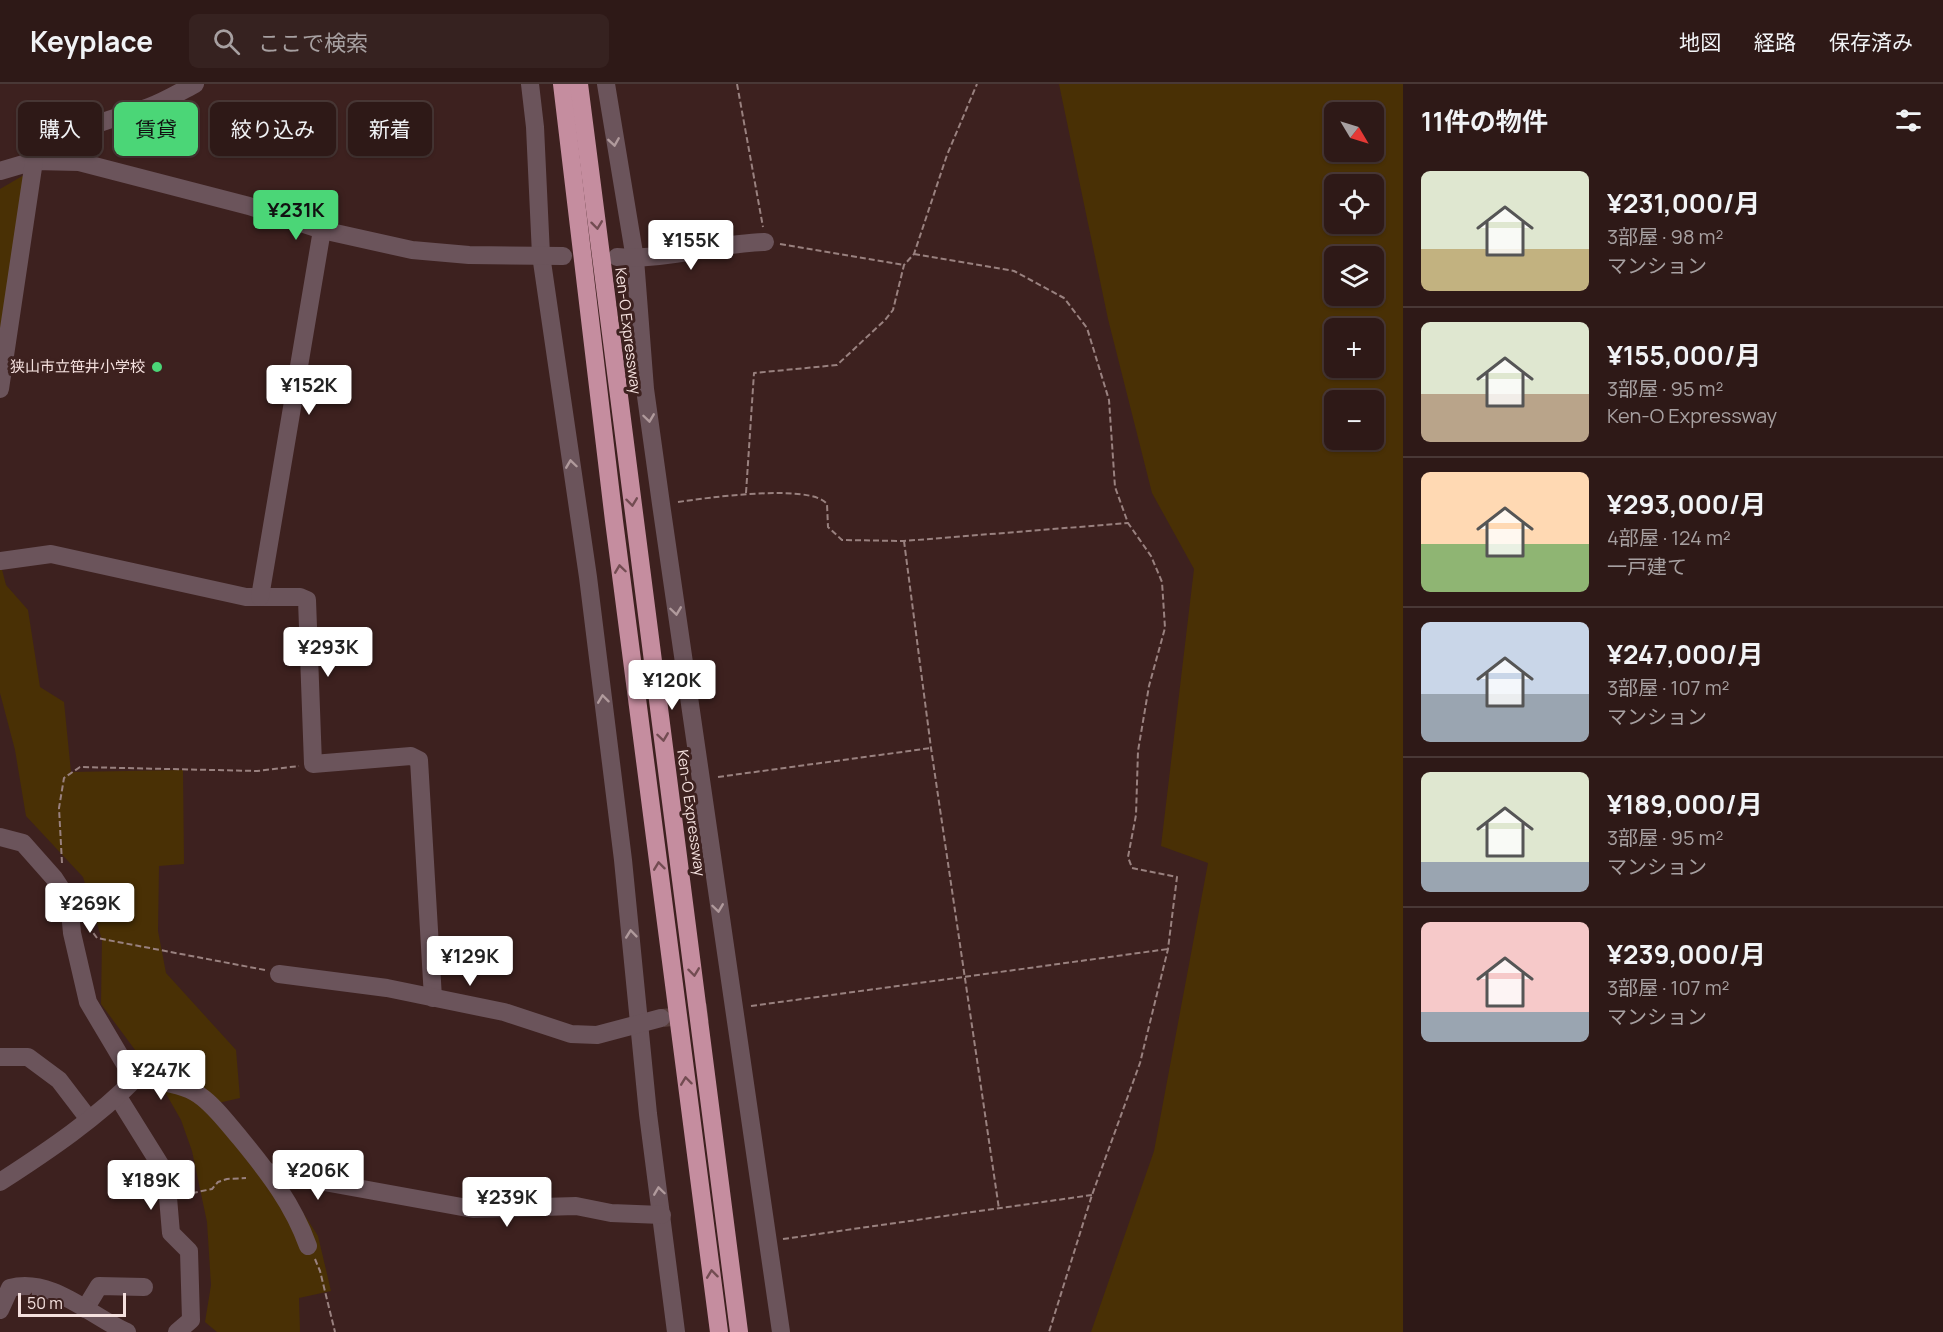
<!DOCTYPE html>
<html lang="ja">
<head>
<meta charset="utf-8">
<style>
  body { margin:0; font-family:Manrope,"Noto Sans JP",sans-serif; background:#362220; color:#f1f3f6; height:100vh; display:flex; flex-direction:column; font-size:22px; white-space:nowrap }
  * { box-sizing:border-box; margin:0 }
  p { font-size:20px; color:#a7a0a1 }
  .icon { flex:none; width:33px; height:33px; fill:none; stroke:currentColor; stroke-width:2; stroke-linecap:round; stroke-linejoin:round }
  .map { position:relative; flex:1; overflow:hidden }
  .sheet { display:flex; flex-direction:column; background:#2e1917; width:540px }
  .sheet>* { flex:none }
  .top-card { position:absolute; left:18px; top:18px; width:570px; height:54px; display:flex; gap:12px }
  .needle { width:39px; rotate:128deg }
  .buttons { position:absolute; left:1324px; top:18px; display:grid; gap:12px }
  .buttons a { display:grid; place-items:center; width:60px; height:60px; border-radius:9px; background:#2e1917; box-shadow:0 2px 4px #0004,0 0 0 2px #493836; font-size:30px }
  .scale { position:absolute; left:18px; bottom:15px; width:108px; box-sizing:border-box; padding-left:6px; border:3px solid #f4e0de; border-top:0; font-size:16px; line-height:21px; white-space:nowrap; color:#f4e0de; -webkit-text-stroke:4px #3d211f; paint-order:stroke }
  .price { position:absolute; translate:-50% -51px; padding:0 14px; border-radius:6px; background:#fff; color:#222; font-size:20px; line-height:39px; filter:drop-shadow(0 2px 3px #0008) }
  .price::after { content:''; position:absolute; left:50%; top:36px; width:18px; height:14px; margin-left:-9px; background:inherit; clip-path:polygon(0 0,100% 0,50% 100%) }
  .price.current { background:#4bd677; color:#111 }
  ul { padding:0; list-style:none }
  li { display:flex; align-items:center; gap:18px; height:150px; padding:0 18px }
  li+li { border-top:2px solid #493836 }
  li span { display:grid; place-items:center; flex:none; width:168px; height:120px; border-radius:9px; color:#555 }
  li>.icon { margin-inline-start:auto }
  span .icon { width:72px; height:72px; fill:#fffc; stroke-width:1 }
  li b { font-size:26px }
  h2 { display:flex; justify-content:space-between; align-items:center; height:72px; padding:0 18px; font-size:26px }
  .pill { padding:0 21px; border-radius:9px; background:#2e1917; box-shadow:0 2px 4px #0004,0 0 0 2px #493836; font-size:21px; line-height:54px }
  .pill.current { background:#4bd677; color:#111 }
  header { display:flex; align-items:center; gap:36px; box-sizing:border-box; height:84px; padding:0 30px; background:#2e1917; border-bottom:2px solid #493836 }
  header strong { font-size:28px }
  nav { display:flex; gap:33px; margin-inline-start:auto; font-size:21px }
  .search { width:420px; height:54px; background:#362220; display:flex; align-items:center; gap:15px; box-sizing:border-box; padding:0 21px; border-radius:9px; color:#a7a0a1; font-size:22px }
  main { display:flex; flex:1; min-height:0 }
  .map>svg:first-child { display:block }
  .green { fill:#493005; fill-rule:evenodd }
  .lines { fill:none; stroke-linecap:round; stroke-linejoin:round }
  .minor-tunnel { stroke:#583e3c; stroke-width:18; stroke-dasharray:18 9; stroke-linecap:butt }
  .path { stroke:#99817f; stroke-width:2; stroke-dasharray:6 3; stroke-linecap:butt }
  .minor { stroke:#6b545b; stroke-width:18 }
  .highway { stroke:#c58d9f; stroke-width:18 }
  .oneway { stroke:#b09a9c }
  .oneway2 { stroke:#734c52 }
  .poi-dot { fill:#4bd677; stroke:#3d211f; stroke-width:2 }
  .labels { text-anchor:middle; stroke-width:6; stroke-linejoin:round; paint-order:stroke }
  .street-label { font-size:15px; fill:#f4e0de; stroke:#3d211f }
  .poi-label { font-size:15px; fill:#f4e0de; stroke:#3d211f; text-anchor:end }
</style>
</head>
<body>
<header>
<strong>Keyplace</strong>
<div class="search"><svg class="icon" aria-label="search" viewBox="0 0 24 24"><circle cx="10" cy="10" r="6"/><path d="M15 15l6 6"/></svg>ここで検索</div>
<nav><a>地図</a><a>経路</a><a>保存済み</a></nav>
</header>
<main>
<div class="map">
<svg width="1403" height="1248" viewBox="0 0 1403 1248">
  <rect width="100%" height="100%" fill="#3d211f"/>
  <!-- green -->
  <g class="green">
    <path d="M1059,0h344v1248h-312l63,-181 54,-288 -47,-17 33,-277 -42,-76 -44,-174zM1335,28h39v40h-39zM1335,100h39v40h-39zM1374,172v40h-39v-40zM1335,244h39v40h-39zM1335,316h39v40h-39z"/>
    <path d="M24,91l-24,212v-198z"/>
    <path d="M0,478l6,23 22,25 12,77 24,15 7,70 112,-2 1,94 -25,2 -1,65 8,42 70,77 4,48 -35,8 66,57 47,73 13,55 -32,7 1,34h-83l-12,-10 6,-37 -4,-63 -15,-71 -11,-31 -20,-35 -60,-81 1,-64 -19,-63 -57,-61 -11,-66 -15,-57z"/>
  </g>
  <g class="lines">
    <!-- minor-tunnel -->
    <path class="minor-tunnel" d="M663,934l49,-6"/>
    <!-- path -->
    <g class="path">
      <path d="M737,0l26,143"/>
      <path d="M780,160l124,21"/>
      <path d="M914,170l100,17 50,27 23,30 22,72 6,87 13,36 23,33 11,26 3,46 -16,58 -11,65 -2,64 -8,42 4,11 45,9 -9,72 -28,114 -48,132 -43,137"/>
      <path d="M746,409l8,-120 83,-8 48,-45 8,-10 11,-45 10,-11 33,-99 30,-71"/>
      <path d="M678,418c27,-4 133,-19 149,2l1,23 14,13 62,1 224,-18"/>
      <path d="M904,457l27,207 68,461"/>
      <path d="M718,693l213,-29"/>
      <path d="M62,779l-3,-55 5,-30 16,-11 177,4 42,-5"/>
      <path d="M88,842l9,12 168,32"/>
      <path d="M751,922l417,-57"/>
      <path d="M183,1111l29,-6 6,-7 9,-3 19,-1"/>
      <path d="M783,1155l309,-44"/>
      <path d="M315,1175l5,12 15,61"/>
    </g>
    <!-- minor -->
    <g class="minor">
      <path d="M530,0l5,43 6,128 47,322 35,283 25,254 28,218"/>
      <path d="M606,0l29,175 10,130 16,115 120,828"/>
      <path d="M43,76c15,-30 75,-42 106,-53 16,-6 31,-15 46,-23"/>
      <path d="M0,87l34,-10 45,1 170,44 73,24 90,20 57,5 94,1"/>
      <path d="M617,173c50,4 98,-14 148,-15"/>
      <path d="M0,305l34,-228"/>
      <path d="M0,477l51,-7 195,43h54l7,3 6,164 98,-8 8,4 14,238"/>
      <path d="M260,513l62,-367"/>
      <path d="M0,753l23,6 31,35 15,23 3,32 16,69 41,69 8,6"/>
      <path d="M279,890l108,14 117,24 67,22 26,1 64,-17"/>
      <path d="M0,973h28l31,23 29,38"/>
      <path d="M118,1013l48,77 5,59 18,18 2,69 -14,12"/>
      <path d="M269,1088l204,37 103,-3 35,7 51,2"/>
      <path d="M0,1098c48,-31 97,-64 137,-105 20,5 45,6 62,18 15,10 29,29 41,43 28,34 53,66 68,108"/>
      <path d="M85,1225l14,-23 45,1"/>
      <path d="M0,1226l10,-22c42,-11 80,28 117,44"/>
    </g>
    <!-- highway -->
    <g class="highway">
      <path d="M562,0l52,437 105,811"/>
      <path d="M579,0l160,1248"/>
    </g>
  </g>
  <!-- one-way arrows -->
  <defs><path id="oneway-chevron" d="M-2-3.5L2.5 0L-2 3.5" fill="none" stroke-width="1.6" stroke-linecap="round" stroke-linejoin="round" transform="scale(1.5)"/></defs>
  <g class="oneway">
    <use href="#oneway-chevron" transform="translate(614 58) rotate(81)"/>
    <use href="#oneway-chevron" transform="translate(649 334) rotate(82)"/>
    <use href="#oneway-chevron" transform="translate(571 380) rotate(-98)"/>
    <use href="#oneway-chevron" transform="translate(676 527) rotate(82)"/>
    <use href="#oneway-chevron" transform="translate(603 615) rotate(-97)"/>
    <use href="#oneway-chevron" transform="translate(718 824) rotate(82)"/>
    <use href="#oneway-chevron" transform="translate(631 850) rotate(-96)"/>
    <use href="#oneway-chevron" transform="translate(659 1107) rotate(-98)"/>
  </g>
  <g class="oneway2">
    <use href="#oneway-chevron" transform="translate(597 141) rotate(83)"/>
    <use href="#oneway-chevron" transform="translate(632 418) rotate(83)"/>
    <use href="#oneway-chevron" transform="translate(620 485) rotate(-98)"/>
    <use href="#oneway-chevron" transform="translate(663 653) rotate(82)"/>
    <use href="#oneway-chevron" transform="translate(659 782) rotate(-97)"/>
    <use href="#oneway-chevron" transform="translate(694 888) rotate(83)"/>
    <use href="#oneway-chevron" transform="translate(686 997) rotate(-97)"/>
    <use href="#oneway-chevron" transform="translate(712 1190) rotate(-97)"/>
  </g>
  <!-- markers -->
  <circle class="poi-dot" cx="157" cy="283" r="6"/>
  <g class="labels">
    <!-- street labels -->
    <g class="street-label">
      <text transform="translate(628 247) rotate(83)" y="5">Ken-O Expressway</text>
      <text transform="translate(691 729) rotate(82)" y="5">Ken-O Expressway</text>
    </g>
    <!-- poi labels -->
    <g class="poi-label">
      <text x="145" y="288">狭山市立笹井小学校</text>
    </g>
  </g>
</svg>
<div class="buttons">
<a><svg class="needle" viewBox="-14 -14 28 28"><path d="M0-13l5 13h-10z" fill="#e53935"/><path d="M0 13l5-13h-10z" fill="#a7a0a1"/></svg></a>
<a><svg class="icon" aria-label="locate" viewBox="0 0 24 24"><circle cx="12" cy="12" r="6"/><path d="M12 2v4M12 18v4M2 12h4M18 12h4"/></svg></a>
<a><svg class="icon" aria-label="layers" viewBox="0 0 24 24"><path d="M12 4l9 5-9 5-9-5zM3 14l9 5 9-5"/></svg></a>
<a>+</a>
<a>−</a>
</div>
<div class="scale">50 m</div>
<b class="price current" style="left:296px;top:157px">¥231K</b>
<b class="price" style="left:691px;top:187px">¥155K</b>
<b class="price" style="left:309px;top:332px">¥152K</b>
<b class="price" style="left:328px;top:594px">¥293K</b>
<b class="price" style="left:672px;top:627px">¥120K</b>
<b class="price" style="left:90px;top:850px">¥269K</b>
<b class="price" style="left:470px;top:903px">¥129K</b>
<b class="price" style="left:161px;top:1017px">¥247K</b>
<b class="price" style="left:318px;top:1117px">¥206K</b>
<b class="price" style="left:151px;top:1127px">¥189K</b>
<b class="price" style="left:507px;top:1144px">¥239K</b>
<div class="top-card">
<a class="pill">購入</a>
<a class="pill current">賃貸</a>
<a class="pill">絞り込み</a>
<a class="pill">新着</a>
</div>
</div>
<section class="sheet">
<h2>11件の物件<svg class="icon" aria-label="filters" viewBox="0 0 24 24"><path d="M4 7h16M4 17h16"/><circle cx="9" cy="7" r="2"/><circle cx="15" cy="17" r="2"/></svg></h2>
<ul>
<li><span style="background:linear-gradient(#dfe7d0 65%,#c2b280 0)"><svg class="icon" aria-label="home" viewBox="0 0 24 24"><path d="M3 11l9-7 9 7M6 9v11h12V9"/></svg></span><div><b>¥231,000/月</b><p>3部屋 · 98 m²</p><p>マンション</p></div></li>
<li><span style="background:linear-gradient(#dfe7d0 60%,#b9a48a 0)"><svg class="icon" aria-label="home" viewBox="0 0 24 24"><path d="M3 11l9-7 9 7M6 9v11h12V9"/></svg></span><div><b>¥155,000/月</b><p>3部屋 · 95 m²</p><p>Ken-O Expressway</p></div></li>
<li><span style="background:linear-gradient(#ffd9b3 60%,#8fb573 0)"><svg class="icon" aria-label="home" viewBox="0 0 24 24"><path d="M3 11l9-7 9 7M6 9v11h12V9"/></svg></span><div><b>¥293,000/月</b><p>4部屋 · 124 m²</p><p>一戸建て</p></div></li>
<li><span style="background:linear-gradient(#c9d6e8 60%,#9aa5b1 0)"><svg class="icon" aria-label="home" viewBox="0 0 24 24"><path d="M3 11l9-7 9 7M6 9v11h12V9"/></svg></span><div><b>¥247,000/月</b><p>3部屋 · 107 m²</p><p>マンション</p></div></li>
<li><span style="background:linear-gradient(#dfe7d0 75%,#9aa5b1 0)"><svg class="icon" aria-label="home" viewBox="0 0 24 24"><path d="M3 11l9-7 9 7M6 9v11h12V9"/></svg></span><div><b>¥189,000/月</b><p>3部屋 · 95 m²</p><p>マンション</p></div></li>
<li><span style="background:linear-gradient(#f6c9c9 75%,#9aa5b1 0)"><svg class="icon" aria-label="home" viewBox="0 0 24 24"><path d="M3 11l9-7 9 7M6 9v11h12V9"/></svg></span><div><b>¥239,000/月</b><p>3部屋 · 107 m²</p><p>マンション</p></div></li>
</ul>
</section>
</main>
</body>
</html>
